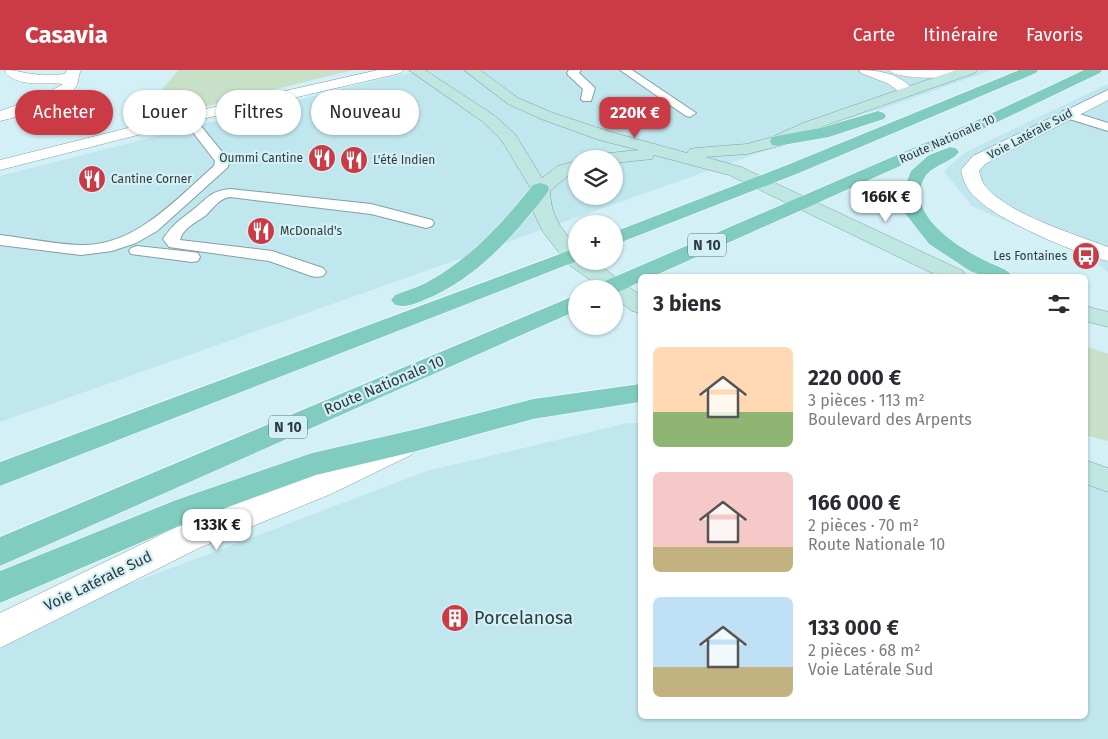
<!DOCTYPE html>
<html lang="fr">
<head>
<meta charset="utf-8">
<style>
  body { margin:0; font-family:"Fira Sans",sans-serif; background:#f7f7f7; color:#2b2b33; height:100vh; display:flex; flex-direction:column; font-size:19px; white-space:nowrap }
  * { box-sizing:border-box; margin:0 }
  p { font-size:16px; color:#7c7c81 }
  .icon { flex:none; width:28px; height:28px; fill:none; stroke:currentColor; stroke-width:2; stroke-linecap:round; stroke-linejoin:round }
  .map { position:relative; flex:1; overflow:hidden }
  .sheet { position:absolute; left:638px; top:204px; width:450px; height:445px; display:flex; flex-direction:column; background:#fff; border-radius:8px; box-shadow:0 1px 4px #0004 }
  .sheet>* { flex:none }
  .guide { position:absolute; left:15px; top:20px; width:475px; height:45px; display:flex; gap:10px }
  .fabs { position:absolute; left:568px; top:80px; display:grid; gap:10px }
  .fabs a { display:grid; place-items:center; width:55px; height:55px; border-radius:50%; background:#fff; box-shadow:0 1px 4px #0004; font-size:25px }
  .price { position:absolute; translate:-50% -42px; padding:0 11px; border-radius:10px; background:#fff; color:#222; font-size:16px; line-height:32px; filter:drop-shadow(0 1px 2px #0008) }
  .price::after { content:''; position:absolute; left:50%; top:30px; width:15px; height:11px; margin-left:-8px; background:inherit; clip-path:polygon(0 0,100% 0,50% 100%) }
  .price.current { background:#ca3b46; color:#fff }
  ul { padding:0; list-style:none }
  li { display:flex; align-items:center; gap:15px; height:125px; padding:0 15px }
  li span { display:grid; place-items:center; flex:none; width:140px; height:100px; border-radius:8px; color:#555 }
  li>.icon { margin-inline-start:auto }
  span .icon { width:60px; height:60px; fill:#fffc; stroke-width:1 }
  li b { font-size:21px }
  h2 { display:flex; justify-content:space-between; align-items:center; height:60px; padding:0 15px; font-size:21px }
  .pill { padding:0 18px; border-radius:22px; background:#fff; box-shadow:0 1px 4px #0004; font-size:18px; line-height:45px }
  .pill.current { background:#ca3b46; color:#fff }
  header { display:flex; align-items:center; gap:30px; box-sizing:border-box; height:70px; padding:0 25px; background:#ca3b46; color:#fff }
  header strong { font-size:24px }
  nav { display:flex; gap:28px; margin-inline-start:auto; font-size:18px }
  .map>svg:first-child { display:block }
  .built { fill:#c0e6ee; fill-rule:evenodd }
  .green { fill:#c8dfc8 }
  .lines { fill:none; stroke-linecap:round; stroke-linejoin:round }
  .lane-casing { stroke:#839fa5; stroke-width:2 }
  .street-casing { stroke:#839fa5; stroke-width:1 }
  .secondary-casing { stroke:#839fa5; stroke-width:1 }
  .primary-casing { stroke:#fff; stroke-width:1 }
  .lane { fill:#fff; fill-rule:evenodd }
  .street { fill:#fff; fill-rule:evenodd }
  .secondary { fill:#bfe6e0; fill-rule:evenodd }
  .primary { fill:#80cdc0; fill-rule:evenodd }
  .labels { text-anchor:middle; stroke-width:4.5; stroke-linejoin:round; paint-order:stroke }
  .far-street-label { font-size:12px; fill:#2e3a3c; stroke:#d3f0f7 }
  .far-poi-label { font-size:12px; fill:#2e3a3c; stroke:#d3f0f7; text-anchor:start }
  .shield { fill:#d3f0f7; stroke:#607174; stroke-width:1 }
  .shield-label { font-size:14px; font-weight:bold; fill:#2e3a3c }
  .street-label { font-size:15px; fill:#2e3a3c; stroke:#d3f0f7 }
  .near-poi-label { font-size:18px; fill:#2e3a3c; stroke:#d3f0f7; text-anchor:start }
</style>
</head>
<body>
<header>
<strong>Casavia</strong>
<nav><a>Carte</a><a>Itinéraire</a><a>Favoris</a></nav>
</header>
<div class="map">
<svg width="1108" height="669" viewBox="0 0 1108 669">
  <rect width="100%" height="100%" fill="#d3f0f7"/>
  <!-- built -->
  <g class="built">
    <path d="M426,0h566l-992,352v-246l385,-98zM576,89h38v37h-38z"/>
    <path d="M1108,14v188l-22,-16 -114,-50 -28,-35 22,-19z"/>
    <path d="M628,353h12v293h445v-252l23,3v272h-1108v-106l427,-162z"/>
  </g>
  <!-- green -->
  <g class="green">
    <path d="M178,0h175l-218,54z"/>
    <path d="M1085,276l23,8v87l-23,-6z"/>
  </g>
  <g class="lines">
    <!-- lane casing -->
    <g class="lane-casing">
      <g id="lane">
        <path d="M569,0h12l-2,3 14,13 2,2 -4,13h-8l-2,-2 2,-10 -15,-14 -1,-2z"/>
        <path d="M620,0h12l64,43 -6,4 -4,-1z"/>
        <path d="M1067,40l41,13v8l-45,-14 -2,-3 2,-3z"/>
        <path d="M188,44l4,1 35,43 2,3 -1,6 -71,64 -21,12 -24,8 -31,4 -81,-10v-10c26,3 53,9 80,10 55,2 96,-46 134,-79l1,-5 -33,-43z"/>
        <path d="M230,119l141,15 61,16 2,3 -2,3 -6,2 -55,-14 -141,-17c-12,2 -17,12 -25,19 -10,7 -22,12 -25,24l92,11 51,17 3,4 -3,4 -6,1 -6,-1 -42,-15 -100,-14 -6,-8c11,-16 16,-18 31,-30 14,-11 16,-18 36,-20z"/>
        <path d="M137,176l55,6 6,1 2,4 -2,4 -6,1 -61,-8 -2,-3 2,-3z"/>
      </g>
    </g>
    <!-- street casing -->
    <g class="street-casing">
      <g id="street">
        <path d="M6,0c11,0 16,3 27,4 10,2 21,1 32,0l2,-4h14c-3,5 -2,14 -6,18 -17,19 -51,27 -75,33v-10l40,-14 23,-13c-16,-2 -46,4 -58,-12z"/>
        <path d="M378,0h25l-2,3 -212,49 -189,48v-10l188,-47z"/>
        <path d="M859,0c21,0 43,4 56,22l-2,3h-10l-14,-11 -28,-11z"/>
        <path d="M889,0h80l1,2 -2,3c-14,3 -70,6 -79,-5z"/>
        <path d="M1108,20v10l-123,64 -6,7c2,6 3,12 8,17 24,27 87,46 121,59v14c-32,-7 -111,-41 -133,-64 -8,-7 -12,-17 -14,-27l12,-14z"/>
        <path d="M401,366l10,3 5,8 -5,8 -80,39 -132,54 -199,100v-35l175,-85 134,-52z"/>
      </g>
    </g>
    <!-- secondary casing -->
    <g class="secondary-casing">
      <g id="secondary">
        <path d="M409,0h16l70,46 20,18 27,44 16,-12 18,-5v11l-6,2 -20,17c1,25 10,36 26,55v15h18l46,34v18l-8,-2 -18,-14v-8h-11l-35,-25 -25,-32 -12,-25v-18l-29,-48 -19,-19z"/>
        <path d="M464,0h16l38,28 35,15 58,19 76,21 3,-4 6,-1 51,-4 25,-7 31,-14 153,-53h21l-2,3 -160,56 -31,16 -37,9 -42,3 36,10 222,104 3,5h-28l-209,-101 -75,-20 -2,4 -38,4v-4h-23l3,-4 6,-1 39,-4 -40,-10 -58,-21 -33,-15z"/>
        <path d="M1085,236l23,6v15l-23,-6z"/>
        <path d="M1085,390l23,8v24l-23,-8z"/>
      </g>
    </g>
    <!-- primary casing -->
    <g class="primary-casing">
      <g id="primary">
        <path d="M1019,0h19l-2,3 -237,100 -185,72v-13l173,-67z"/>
        <path d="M1084,0h18l-2,3 -117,56 -329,147h-14v6l-26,12v-5h-19l3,-5 373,-161z"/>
        <path d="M878,41l6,2 2,3 -2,3 -55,18 -51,9 -6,-1 -2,-4 2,-4 48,-9z"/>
        <path d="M950,77l6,1 3,4c-7,10 -26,13 -34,25 -22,37 34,71 61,84 9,5 21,7 26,15h-29l-13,-5 -41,-27 -25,-32 -2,-19 9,-22 18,-16z"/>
        <path d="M540,113l7,2 2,4 -2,4c-33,43 -72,87 -123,107 -10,4 -18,8 -29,5l-4,-5 4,-5c12,-5 25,-8 36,-15 41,-23 73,-59 102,-95z"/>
        <path d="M576,178l1,13 -577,225v-24z"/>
        <path d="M576,225v16l-576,255v-29z"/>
        <path d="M640,314v18l-107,17 -116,32 -101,24 -118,43 -198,85v-32l176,-71 136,-47 105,-24 116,-30z"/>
      </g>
    </g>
    <!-- lane -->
    <use href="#lane" class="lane"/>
    <!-- street -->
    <use href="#street" class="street"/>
    <!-- secondary -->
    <use href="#secondary" class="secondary"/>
    <!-- primary -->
    <use href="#primary" class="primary"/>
  </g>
  <!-- icons -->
  <defs>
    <g id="restaurant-disc" transform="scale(1.4375)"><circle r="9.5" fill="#ca3b46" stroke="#d3f0f7"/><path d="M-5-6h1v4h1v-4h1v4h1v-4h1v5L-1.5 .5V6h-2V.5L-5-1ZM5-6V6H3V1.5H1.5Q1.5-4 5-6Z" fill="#fff"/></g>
    <g id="bus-disc" transform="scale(1.4375)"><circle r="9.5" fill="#ca3b46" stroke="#d3f0f7"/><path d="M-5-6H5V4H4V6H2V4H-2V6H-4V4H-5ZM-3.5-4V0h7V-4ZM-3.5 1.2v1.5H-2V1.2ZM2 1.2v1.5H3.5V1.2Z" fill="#fff"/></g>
    <g id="building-disc" transform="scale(1.4375)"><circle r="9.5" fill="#ca3b46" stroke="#d3f0f7"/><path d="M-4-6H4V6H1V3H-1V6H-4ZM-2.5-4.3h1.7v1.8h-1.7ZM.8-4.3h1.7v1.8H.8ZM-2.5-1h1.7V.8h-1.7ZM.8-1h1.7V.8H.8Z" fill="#fff"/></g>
  </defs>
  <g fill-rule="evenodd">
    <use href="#restaurant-disc" x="322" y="88"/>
    <use href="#restaurant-disc" x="354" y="90"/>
    <use href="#restaurant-disc" x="92" y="109"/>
    <use href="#restaurant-disc" x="261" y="161"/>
    <use href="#bus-disc" x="1086" y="186"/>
    <use href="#building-disc" x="455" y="548"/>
  </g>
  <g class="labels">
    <!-- far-street labels -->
    <g class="far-street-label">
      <text transform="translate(1030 64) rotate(-28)" y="4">Voie Latérale Sud</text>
      <text transform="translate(947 69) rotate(-24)" y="4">Route Nationale 10</text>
    </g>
    <!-- far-poi labels -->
    <g class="far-poi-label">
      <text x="303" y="92" text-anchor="end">Oummi Cantine</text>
      <text x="373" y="94">L'été Indien</text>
      <text x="111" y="113">Cantine Corner</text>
      <text x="280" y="165">McDonald's</text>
      <text x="1067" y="190" text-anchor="end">Les Fontaines</text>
    </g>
    <!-- shield labels -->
    <g class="shield">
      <rect x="688" y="163.5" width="38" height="23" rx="4"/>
      <rect x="269" y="345.5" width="38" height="23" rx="4"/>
    </g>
    <g class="shield-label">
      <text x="707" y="180">N 10</text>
      <text x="288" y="362">N 10</text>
    </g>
    <!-- street labels -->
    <g class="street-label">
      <text transform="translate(384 315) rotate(-23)" y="5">Route Nationale 10</text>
      <text transform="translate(98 511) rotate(-26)" y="5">Voie Latérale Sud</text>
    </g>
    <!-- near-poi labels -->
    <g class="near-poi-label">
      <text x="474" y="554">Porcelanosa</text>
    </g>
  </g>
</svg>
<div class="fabs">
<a><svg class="icon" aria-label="layers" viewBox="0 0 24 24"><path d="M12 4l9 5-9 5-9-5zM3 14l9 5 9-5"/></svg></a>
<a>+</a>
<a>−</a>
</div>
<b class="price current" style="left:635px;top:69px">220K €</b>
<b class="price" style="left:886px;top:153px">166K €</b>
<b class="price" style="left:217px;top:481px">133K €</b>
<div class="guide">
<a class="pill current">Acheter</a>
<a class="pill">Louer</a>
<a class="pill">Filtres</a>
<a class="pill">Nouveau</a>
</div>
<section class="sheet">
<h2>3 biens<svg class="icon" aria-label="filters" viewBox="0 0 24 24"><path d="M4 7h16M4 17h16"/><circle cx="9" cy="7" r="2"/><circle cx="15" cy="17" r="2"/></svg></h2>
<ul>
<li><span style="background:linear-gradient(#ffd9b3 65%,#8fb573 0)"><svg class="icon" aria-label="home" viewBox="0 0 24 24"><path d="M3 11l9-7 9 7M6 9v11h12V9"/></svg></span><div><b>220 000 €</b><p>3 pièces · 113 m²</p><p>Boulevard des Arpents</p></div></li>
<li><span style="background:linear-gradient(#f6c9c9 75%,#c2b280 0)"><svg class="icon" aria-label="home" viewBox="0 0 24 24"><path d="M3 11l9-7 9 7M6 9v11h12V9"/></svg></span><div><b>166 000 €</b><p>2 pièces · 70 m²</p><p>Route Nationale 10</p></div></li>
<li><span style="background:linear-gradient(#bfe0f5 70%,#c2b280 0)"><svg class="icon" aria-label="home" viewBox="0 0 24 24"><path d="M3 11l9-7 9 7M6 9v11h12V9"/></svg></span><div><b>133 000 €</b><p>2 pièces · 68 m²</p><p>Voie Latérale Sud</p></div></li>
</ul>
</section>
</div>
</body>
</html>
